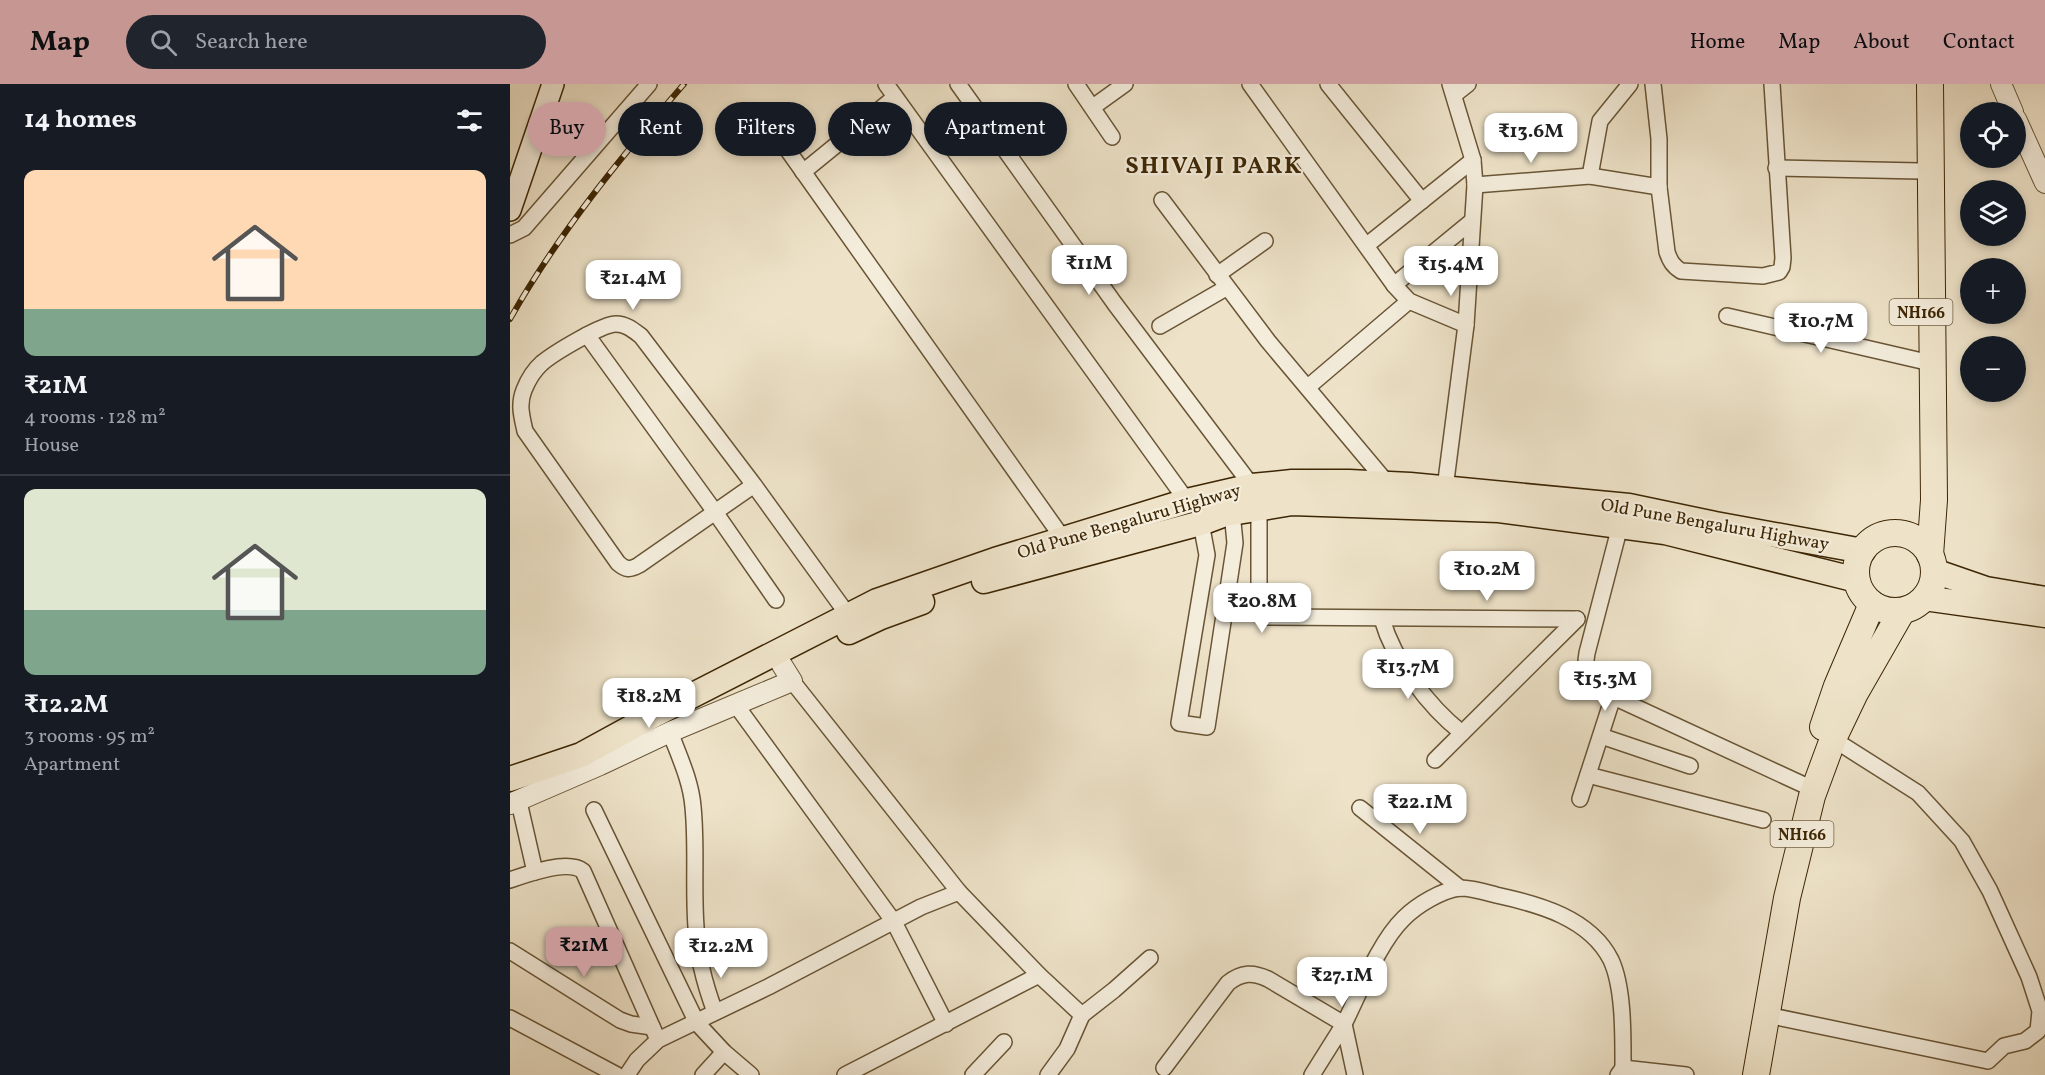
<!DOCTYPE html>
<html lang="en">
<head>
<meta charset="utf-8">
<style>
  body { margin:0; font-family:Vollkorn,serif; background:#20242c; color:#f1f3f6; height:100vh; display:flex; flex-direction:column; font-size:22px; white-space:nowrap }
  * { box-sizing:border-box; margin:0 }
  p { font-size:20px; color:#9ea1a6 }
  .icon { flex:none; width:33px; height:33px; fill:none; stroke:currentColor; stroke-width:2; stroke-linecap:round; stroke-linejoin:round }
  .map { position:relative; flex:1; overflow:hidden }
  .sheet { display:flex; flex-direction:column; background:#171b24; width:510px }
  .sheet>* { flex:none }
  .banner { position:absolute; left:18px; top:18px; width:570px; height:54px; display:flex; gap:12px }
  .fabs { position:absolute; left:1450px; top:18px; display:grid; gap:12px }
  .fabs a { display:grid; place-items:center; width:66px; height:66px; border-radius:50%; background:#171b24; box-shadow:0 3px 9px #0003; font-size:30px }
  .price { position:absolute; translate:-50% -51px; padding:0 14px; border-radius:12px; background:#fff; color:#222; font-size:20px; line-height:39px; filter:drop-shadow(0 2px 3px #0008) }
  .price::after { content:''; position:absolute; left:50%; top:36px; width:18px; height:14px; margin-left:-9px; background:inherit; clip-path:polygon(0 0,100% 0,50% 100%) }
  .price.selected { background:#c59692; color:#111 }
  ul { padding:0; list-style:none }
  li { display:grid; align-content:center; gap:12px; height:318px; padding:0 24px }
  li+li { border-top:2px solid #363941 }
  li span { display:grid; place-items:center; height:186px; border-radius:12px; color:#555 }
  li>.icon { margin-inline-start:auto }
  span .icon { width:108px; height:108px; fill:#fffc; stroke-width:1 }
  li b { font-size:26px }
  h2 { display:flex; justify-content:space-between; align-items:center; height:72px; padding:0 24px; font-size:26px }
  .chip { padding:0 21px; border-radius:27px; background:#171b24; box-shadow:0 3px 9px #0003; font-size:21px; line-height:54px }
  .chip.selected { background:#c59692; color:#111 }
  header { display:flex; align-items:center; gap:36px; box-sizing:border-box; height:84px; padding:0 30px; background:#c59692; color:#111 }
  header strong { font-size:28px }
  nav { display:flex; gap:33px; margin-inline-start:auto; font-size:21px }
  .search { width:420px; height:54px; background:#20242c; display:flex; align-items:center; gap:15px; box-sizing:border-box; padding:0 21px; border-radius:33px; color:#9ea1a6; font-size:22px }
  main { display:flex; flex:1; min-height:0 }
  .map>svg:first-child { display:block }
  .lines { fill:none; stroke-linecap:round; stroke-linejoin:round }
  .minor-casing { stroke:#695535; stroke-width:18 }
  .tertiary-casing { stroke:#695535; stroke-width:22 }
  .secondary-casing { stroke:#3d2604; stroke-width:24 }
  .primary-casing { stroke:#3d2604; stroke-width:27 }
  .trunk-casing { stroke:#3d2604; stroke-width:28 }
  .minor { stroke:#f4eddc; stroke-width:15 }
  .tertiary { stroke:#f4eddc; stroke-width:20 }
  .secondary { stroke:#f4eddc; stroke-width:21 }
  .primary { stroke:#eee3c9; stroke-width:24 }
  .trunk { stroke:#eee3c9; stroke-width:26 }
  .rail-casing { stroke:#3d2604; stroke-width:6 }
  .rail { stroke:#f4eddc; stroke-width:4; stroke-dasharray:11; stroke-linecap:butt }
  .labels { text-anchor:middle; stroke-width:4.5; stroke-linejoin:round; paint-order:stroke }
  .shield { fill:#f4eddc; stroke:#746245; stroke-width:1.5 }
  .shield-label { font-size:16px; font-weight:bold; fill:#3d2604 }
  .street-label { font-size:18px; fill:#3d2604; stroke:#f4eddc }
  .district-label { font-size:24px; font-weight:bold; letter-spacing:1.5px; fill:#3d2604; stroke:#f4eddc }
</style>
</head>
<body>
<header>
<strong>Map</strong>
<div class="search"><svg class="icon" aria-label="search" viewBox="0 0 24 24"><circle cx="10" cy="10" r="6"/><path d="M15 15l6 6"/></svg>Search here</div>
<nav><a>Home</a><a>Map</a><a>About</a><a>Contact</a></nav>
</header>
<main>
<section class="sheet">
<h2>14 homes<svg class="icon" aria-label="filters" viewBox="0 0 24 24"><path d="M4 7h16M4 17h16"/><circle cx="9" cy="7" r="2"/><circle cx="15" cy="17" r="2"/></svg></h2>
<ul>
<li><span style="background:linear-gradient(#ffd9b3 75%,#7fa58c 0)"><svg class="icon" aria-label="home" viewBox="0 0 24 24"><path d="M3 11l9-7 9 7M6 9v11h12V9"/></svg></span><div><b>₹21M</b><p>4 rooms · 128 m²</p><p>House</p></div></li>
<li><span style="background:linear-gradient(#dfe7d0 65%,#7fa58c 0)"><svg class="icon" aria-label="home" viewBox="0 0 24 24"><path d="M3 11l9-7 9 7M6 9v11h12V9"/></svg></span><div><b>₹12.2M</b><p>3 rooms · 95 m²</p><p>Apartment</p></div></li>
</ul>
</section>
<div class="map">
<svg width="1535" height="991" viewBox="0 0 1535 991">
  <rect width="100%" height="100%" fill="#eee3c9"/>
  <filter id="stains"><feTurbulence type="fractalNoise" baseFrequency=".00333" numOctaves="4"/><feColorMatrix values="0 0 0 0 .2 0 0 0 0 .09 0 0 0 0 .02 0 0 0 .5 -.17"/></filter>
  <radialGradient id="worn" r=".72"><stop offset=".6" stop-color="#630" stop-opacity="0"/><stop offset="1" stop-color="#630" stop-opacity=".3"/></radialGradient>
  <g class="lines">
    <!-- minor casing -->
    <g class="minor-casing">
      <g id="minor">
        <path d="M376,0l301,417"/>
        <path d="M448,0l157,220 137,182"/>
        <path d="M566,0l36,53"/>
        <path d="M740,0l144,201 15,16 57,24"/>
        <path d="M818,0l94,117"/>
        <path d="M1120,0l-30,37 -10,55 69,11"/>
        <path d="M1143,0l6,55v48l8,65c3,9 6,14 14,19l82,5 16,-4 3,-5 1,-9 -11,-174"/>
        <path d="M944,11l14,-11"/>
        <path d="M583,23l32,-23"/>
        <path d="M260,41l294,415"/>
        <path d="M1266,84l144,3"/>
        <path d="M293,88l92,-75"/>
        <path d="M965,101l115,-9"/>
        <path d="M652,116l106,141 120,143"/>
        <path d="M0,151l14,-7 125,-144"/>
        <path d="M857,161l106,-85"/>
        <path d="M707,191l48,-34"/>
        <path d="M884,201l78,-64"/>
        <path d="M1217,232l195,45"/>
        <path d="M650,242l66,-38"/>
        <path d="M77,251l128,177 61,88"/>
        <path d="M798,303l101,-86"/>
        <path d="M244,401l-115,80c-9,5 -13,5 -21,-2l-93,-132c-3,-14 -7,-26 -1,-41 4,-10 10,-20 18,-27 12,-10 60,-39 74,-39 10,0 17,6 25,12l113,149 99,137"/>
        <path d="M934,412l22,-171 9,-140 -2,-25 -23,-76"/>
        <path d="M749,424v104l5,5 313,2"/>
        <path d="M691,439l6,32 -28,168 28,4 28,-184 -3,-31"/>
        <path d="M1110,442l-33,127c-4,22 2,27 18,40l199,92"/>
        <path d="M872,535c12,42 46,87 80,114"/>
        <path d="M282,597l167,211 80,83 43,40 -15,34 -19,26"/>
        <path d="M226,621l158,217 52,102"/>
        <path d="M160,648c9,24 21,49 23,75 4,39 0,80 3,120 1,29 9,58 19,85"/>
        <path d="M1091,652l89,30"/>
        <path d="M925,676l142,-141"/>
        <path d="M1078,691l175,45"/>
        <path d="M1070,715l33,-102"/>
        <path d="M9,718l16,70"/>
        <path d="M850,724l100,80"/>
        <path d="M84,726l103,213 27,29 27,23"/>
        <path d="M0,796c17,-6 58,-21 73,-9l75,169"/>
        <path d="M0,867l110,69 11,4 21,3"/>
        <path d="M572,931l32,-25 36,-32"/>
        <path d="M1257,931l221,46 16,-15 21,-5 13,-10 2,-20 -11,-34 -39,-86 -28,-50 -44,-48 -85,-54"/>
        <path d="M0,934l107,57"/>
        <path d="M654,984l64,-85c14,-11 25,-11 40,-4l76,45c16,-32 35,-82 60,-106 13,-13 38,-28 56,-30 12,0 25,4 36,7 42,9 94,23 115,65 13,28 12,77 12,108"/>
        <path d="M117,991l10,-15 21,-20 110,-53 153,-80 38,-15"/>
        <path d="M193,991l21,-23"/>
        <path d="M335,991l194,-100"/>
        <path d="M463,991l31,-33"/>
        <path d="M802,991l32,-51 11,51"/>
        <path d="M1108,991l5,-7 63,7"/>
      </g>
    </g>
    <!-- tertiary casing -->
    <g class="tertiary-casing">
      <g id="tertiary">
        <path d="M1491,0l12,28"/>
        <path d="M1506,35l29,64"/>
        <path d="M0,720l90,-39 70,-33 122,-51 -10,-16"/>
      </g>
    </g>
    <!-- secondary casing -->
    <g class="secondary-casing">
      <path id="secondary" d="M0,126l43,-126"/>
    </g>
    <!-- primary casing -->
    <g class="primary-casing">
      <g id="primary">
        <path d="M1424,487l52,18 59,10"/>
        <path d="M474,497l217,-58 24,-9 67,-11 207,7 166,22 192,48"/>
        <path d="M1414,514l121,17"/>
        <path d="M339,548l32,-15 41,-15"/>
        <path d="M0,695l71,-24 75,-41 221,-113 118,-41 192,-59 65,-15 40,-4h57l61,3 219,21 86,18 148,27"/>
      </g>
    </g>
    <!-- trunk casing -->
    <g class="trunk-casing">
      <g id="trunk">
        <path d="M1420,0l4,416 -4,55"/>
        <circle cx="1385" cy="488" r="39"/>
        <path d="M1313,643l14,-41 35,-82"/>
        <path d="M1246,991l31,-177 25,-102 21,-57 22,-46 47,-82"/>
      </g>
    </g>
    <!-- minor -->
    <use href="#minor" class="minor"/>
    <!-- tertiary -->
    <use href="#tertiary" class="tertiary"/>
    <!-- secondary -->
    <use href="#secondary" class="secondary"/>
    <!-- primary -->
    <use href="#primary" class="primary"/>
    <!-- trunk -->
    <use href="#trunk" class="trunk"/>
    <!-- rail casing -->
    <g class="rail-casing">
      <path id="rail" d="M0,235c48,-85 110,-161 174,-235"/>
    </g>
    <!-- rail -->
    <use href="#rail" class="rail"/>
  </g>
  <g class="labels">
    <!-- shield labels -->
    <g class="shield">
      <rect x="1379.5" y="215" width="63" height="26" rx="4.5"/>
      <rect x="1260.5" y="737" width="63" height="26" rx="4.5"/>
    </g>
    <g class="shield-label">
      <text x="1411" y="234">NH166</text>
      <text x="1292" y="756">NH166</text>
    </g>
    <!-- street labels -->
    <g class="street-label">
      <text transform="translate(619 437) rotate(-16)" y="6">Old Pune Bengaluru Highway</text>
      <text transform="translate(1205 440) rotate(10)" y="6">Old Pune Bengaluru Highway</text>
    </g>
    <!-- district labels -->
    <g class="district-label">
      <text x="704" y="89">SHIVAJI PARK</text>
    </g>
  </g>
  <rect width="100%" height="100%" filter="url(#stains)"/>
  <rect width="100%" height="100%" fill="url(#worn)"/>
</svg>
<div class="fabs">
<a><svg class="icon" aria-label="locate" viewBox="0 0 24 24"><circle cx="12" cy="12" r="6"/><path d="M12 2v4M12 18v4M2 12h4M18 12h4"/></svg></a>
<a><svg class="icon" aria-label="layers" viewBox="0 0 24 24"><path d="M12 4l9 5-9 5-9-5zM3 14l9 5 9-5"/></svg></a>
<a>+</a>
<a>−</a>
</div>
<b class="price" style="left:1021px;top:80px">₹13.6M</b>
<b class="price" style="left:579px;top:212px">₹11M</b>
<b class="price" style="left:941px;top:213px">₹15.4M</b>
<b class="price" style="left:123px;top:227px">₹21.4M</b>
<b class="price" style="left:1311px;top:270px">₹10.7M</b>
<b class="price" style="left:977px;top:518px">₹10.2M</b>
<b class="price" style="left:752px;top:550px">₹20.8M</b>
<b class="price" style="left:898px;top:616px">₹13.7M</b>
<b class="price" style="left:1095px;top:628px">₹15.3M</b>
<b class="price" style="left:139px;top:645px">₹18.2M</b>
<b class="price" style="left:910px;top:751px">₹22.1M</b>
<b class="price selected" style="left:74px;top:894px">₹21M</b>
<b class="price" style="left:211px;top:895px">₹12.2M</b>
<b class="price" style="left:832px;top:924px">₹27.1M</b>
<div class="banner">
<a class="chip selected">Buy</a>
<a class="chip">Rent</a>
<a class="chip">Filters</a>
<a class="chip">New</a>
<a class="chip">Apartment</a>
</div>
</div>
</main>
</body>
</html>
